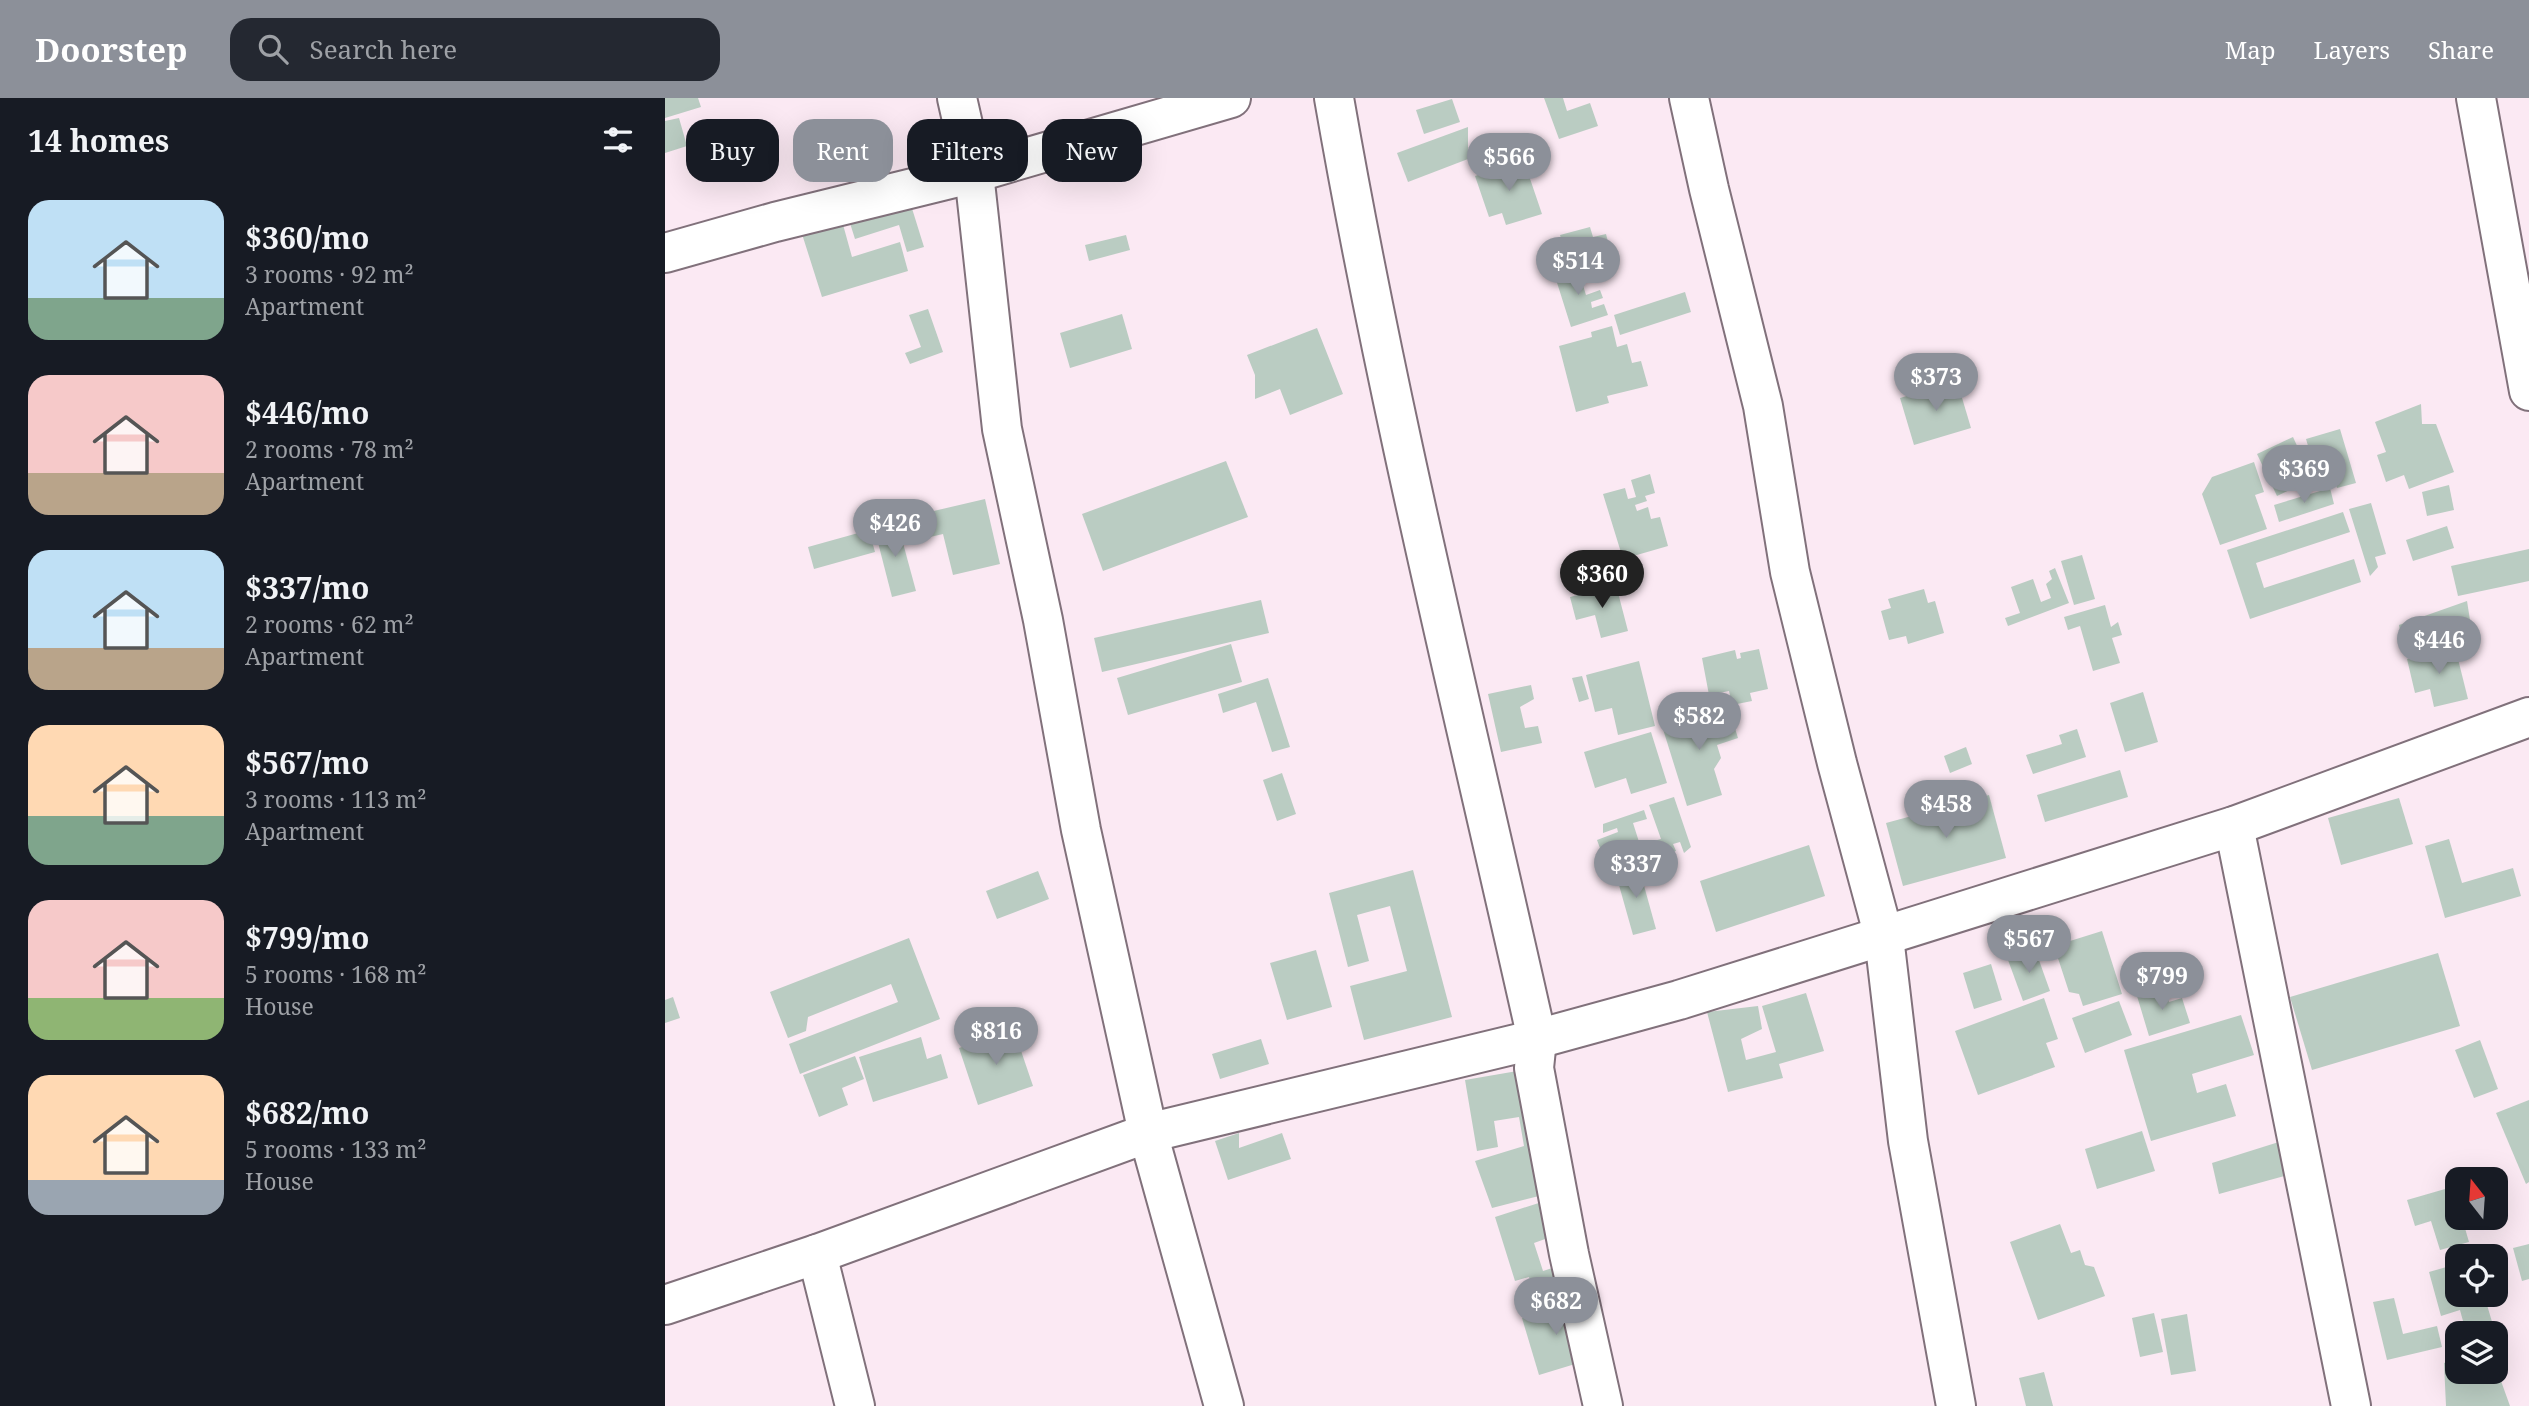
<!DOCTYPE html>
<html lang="en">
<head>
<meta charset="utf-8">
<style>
  body { margin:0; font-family:"Noto Serif",serif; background:#242831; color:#f1f3f6; height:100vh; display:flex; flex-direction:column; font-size:26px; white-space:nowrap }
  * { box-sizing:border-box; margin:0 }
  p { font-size:23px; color:#9ea1a6 }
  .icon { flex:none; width:38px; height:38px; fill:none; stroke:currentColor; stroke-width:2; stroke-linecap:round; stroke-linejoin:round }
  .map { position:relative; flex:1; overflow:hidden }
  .details { display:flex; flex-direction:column; background:#171b24; width:665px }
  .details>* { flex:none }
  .hud { position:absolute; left:21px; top:21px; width:665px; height:63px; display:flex; gap:14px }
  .needle { width:46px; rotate:343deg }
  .fabs { position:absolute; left:1780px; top:1069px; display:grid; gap:14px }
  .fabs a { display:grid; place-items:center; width:63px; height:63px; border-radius:14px; background:#171b24; box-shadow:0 7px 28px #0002; font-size:35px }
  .price { position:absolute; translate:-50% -60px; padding:0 16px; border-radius:24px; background:#8c9099; color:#fff; font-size:23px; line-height:46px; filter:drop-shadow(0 2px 4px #0008) }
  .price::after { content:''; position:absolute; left:50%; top:42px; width:21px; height:16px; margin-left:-10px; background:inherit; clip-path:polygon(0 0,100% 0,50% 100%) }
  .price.active { background:#222; color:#fff }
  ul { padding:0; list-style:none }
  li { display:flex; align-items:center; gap:21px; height:175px; padding:0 28px }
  li span { display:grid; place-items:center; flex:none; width:196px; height:140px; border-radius:21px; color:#555 }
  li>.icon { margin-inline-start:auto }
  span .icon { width:84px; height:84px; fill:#fffc; stroke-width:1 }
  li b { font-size:30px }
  h2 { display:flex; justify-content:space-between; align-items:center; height:84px; padding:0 28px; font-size:30px }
  .tag { padding:0 24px; border-radius:21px; background:#171b24; box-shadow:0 7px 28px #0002; font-size:24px; line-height:63px }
  .tag.active { background:#8c9099; color:#fff }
  header { display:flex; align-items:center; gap:42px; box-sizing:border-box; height:98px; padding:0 35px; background:#8c9099; color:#fff }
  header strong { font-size:33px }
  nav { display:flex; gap:38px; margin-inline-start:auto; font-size:24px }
  .search { width:490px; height:63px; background:#242831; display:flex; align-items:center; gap:18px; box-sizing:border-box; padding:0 24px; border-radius:21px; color:#9ea1a6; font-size:26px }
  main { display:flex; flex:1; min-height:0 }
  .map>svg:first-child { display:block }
  .building { fill:#baccc2 }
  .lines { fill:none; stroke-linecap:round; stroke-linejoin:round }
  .minor-casing { stroke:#81717b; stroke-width:42 }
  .minor { stroke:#fff; stroke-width:38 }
</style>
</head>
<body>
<header>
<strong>Doorstep</strong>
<div class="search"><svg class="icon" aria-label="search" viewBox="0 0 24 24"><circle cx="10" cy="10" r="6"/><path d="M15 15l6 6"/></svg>Search here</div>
<nav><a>Map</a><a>Layers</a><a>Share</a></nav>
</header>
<main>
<section class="details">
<h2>14 homes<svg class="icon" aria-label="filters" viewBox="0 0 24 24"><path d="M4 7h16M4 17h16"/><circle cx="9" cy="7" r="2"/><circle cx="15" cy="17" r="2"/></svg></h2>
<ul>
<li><span style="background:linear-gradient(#bfe0f5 70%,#7fa58c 0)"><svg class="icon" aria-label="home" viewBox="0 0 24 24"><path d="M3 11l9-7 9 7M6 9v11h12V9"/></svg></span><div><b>$360/mo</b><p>3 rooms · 92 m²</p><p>Apartment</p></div></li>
<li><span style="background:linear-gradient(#f6c9c9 70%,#b9a48a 0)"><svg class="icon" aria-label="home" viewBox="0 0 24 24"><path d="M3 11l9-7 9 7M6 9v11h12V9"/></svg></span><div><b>$446/mo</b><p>2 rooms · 78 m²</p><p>Apartment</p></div></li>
<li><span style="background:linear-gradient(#bfe0f5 70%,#b9a48a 0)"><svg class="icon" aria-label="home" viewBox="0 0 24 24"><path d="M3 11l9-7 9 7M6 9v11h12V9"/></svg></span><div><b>$337/mo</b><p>2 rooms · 62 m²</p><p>Apartment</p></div></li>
<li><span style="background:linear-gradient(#ffd9b3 65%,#7fa58c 0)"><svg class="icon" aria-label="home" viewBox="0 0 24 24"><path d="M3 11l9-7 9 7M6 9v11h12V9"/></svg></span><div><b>$567/mo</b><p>3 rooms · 113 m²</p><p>Apartment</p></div></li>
<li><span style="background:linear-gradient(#f6c9c9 70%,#8fb573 0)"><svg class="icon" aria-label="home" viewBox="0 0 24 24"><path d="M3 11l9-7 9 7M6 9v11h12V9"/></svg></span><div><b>$799/mo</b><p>5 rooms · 168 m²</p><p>House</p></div></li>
<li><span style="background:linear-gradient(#ffd9b3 75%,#9aa5b1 0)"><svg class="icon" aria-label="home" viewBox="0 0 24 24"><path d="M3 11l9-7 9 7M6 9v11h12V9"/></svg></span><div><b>$682/mo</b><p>5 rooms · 133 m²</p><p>House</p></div></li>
</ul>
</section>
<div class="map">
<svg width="1864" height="1308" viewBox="0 0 1864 1308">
  <rect width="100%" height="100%" fill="#fbe9f3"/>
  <!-- building -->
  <g class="building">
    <path d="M0,0h33l3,9 -36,11z"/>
    <path d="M879,0h19l4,13 23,-8 8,23 -39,13z"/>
    <path d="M787,1l8,23 -36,12 -8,-24z"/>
    <path d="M14,20l8,28 -22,7v-32z"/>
    <path d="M803,29v32l-60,23 -11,-29z"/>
    <path d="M859,63l18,53 -36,11 -4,-12 -13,4 -14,-41z"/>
    <path d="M245,104l14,45 -17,5 -8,-27 -44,14 -6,-19z"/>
    <path d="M177,123l10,36 48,-15 8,29 -86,26 -20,-63z"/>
    <path d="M925,129l3,10 13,-3 4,16 -42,12 -8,-27z"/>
    <path d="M461,137l4,15 -41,11 -4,-16z"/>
    <path d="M911,165l10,32 14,-5 3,8 -12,4 1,6 12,-4 4,11 -37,12 -18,-57z"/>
    <path d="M1020,194l6,20 -71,23 -6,-20z"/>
    <path d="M263,211l15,43 -33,12 -5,-11 16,-6 -12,-32z"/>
    <path d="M457,216l10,35 -62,19 -10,-35z"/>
    <path d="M947,228l5,21 10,-3 5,19 9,-2 7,25 -41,10 2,7 -33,9 -17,-66 33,-9 -1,-5z"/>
    <path d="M652,230l26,66 -53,21 -10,-26 -25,10v-24l-8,-20z"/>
    <path d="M1292,283l14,47 -57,17 -14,-47z"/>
    <path d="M1756,306l1,20h14l18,48 -45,17 -5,-14 -18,7 -9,-27 9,-3 -11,-30z"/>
    <path d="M1675,331l16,54 -19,5 -7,-26 -16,4 -8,-27z"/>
    <path d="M1628,339l12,26 -21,10 8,16 -15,7 -20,-42z"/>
    <path d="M561,363l22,56 -145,54 -21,-57z"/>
    <path d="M1589,364l10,30 -9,3 12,34 -47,16 -18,-51 10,-17z"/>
    <path d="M985,376l5,19 -10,3 2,5 -12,4 2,6 11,-4 3,12 9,-2 8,29 -45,13 -20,-65 22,-6 3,11 8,-2 -5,-17z"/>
    <path d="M1784,387l5,25 -27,6 -5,-24z"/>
    <path d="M1665,390l4,16 -55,18 -5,-17z"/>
    <path d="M320,401l15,65 -47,11 -10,-41 -30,7 -5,-24z"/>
    <path d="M1706,405l15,51 -11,3 3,10 -8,9 -21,-67z"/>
    <path d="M1678,414l7,20 -94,31 8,25 90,-29 7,23 -111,37 -23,-69z"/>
    <path d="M232,423l19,70 -24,6 -18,-70z"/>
    <path d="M1782,428l7,22 -41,13 -7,-21z"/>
    <path d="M204,432l6,22 -61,17 -6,-22z"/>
    <path d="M1864,451v32l-71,15 -7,-30z"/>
    <path d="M1417,457l13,44 -21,6 -13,-44z"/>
    <path d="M1390,470l14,35 -61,23 -3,-8 15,-5 -9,-26 22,-8 8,23 10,-4 -5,-14 6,-5 -3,-8z"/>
    <path d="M951,487l12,46 -27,7 -6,-23 -19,5 -6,-23z"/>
    <path d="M1259,491l4,14 7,-2 9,32 -36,11 -2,-8 -17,4 -8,-29 10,-3 -3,-9z"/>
    <path d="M596,502l8,33 -167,39 -8,-34z"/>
    <path d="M1802,503l5,32 -69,16 -4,-24z"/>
    <path d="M1440,507l6,22 7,-5 4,13 -10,3 8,25 -27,8 -13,-45 -12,4 -4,-13z"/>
    <path d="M566,546l11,38 -114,33 -11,-37z"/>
    <path d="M1790,549l13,52 -34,8 -4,-18 -15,4 -8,-34z"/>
    <path d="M1094,551l9,40 -18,4 2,8 -20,4 -3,-14 -20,4 -7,-37 33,-8 2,9 4,-1 -1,-5z"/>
    <path d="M974,563l16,65 -37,9 -6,-27 -17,4 -9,-37z"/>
    <path d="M917,578l7,23 -10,3 -7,-24z"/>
    <path d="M603,580l22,69 -18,5 -16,-50 -33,11 -5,-19z"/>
    <path d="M866,587l3,14 -14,8 5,21 13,-2 4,17 -41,9 -13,-58z"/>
    <path d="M1478,594l15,50 -33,10 -15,-49z"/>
    <path d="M1063,608l10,32 -21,7 4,13 -7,11 8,26 -35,11 -25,-80z"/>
    <path d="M1412,631l9,28 -53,17 -7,-19 36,-11 -3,-9z"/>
    <path d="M986,634l16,51 -36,11 -5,-16 -31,10 -11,-36z"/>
    <path d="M1301,649l6,17 -22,9 -6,-17z"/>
    <path d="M1455,672l8,27 -83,25 -8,-27z"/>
    <path d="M617,675l14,41 -19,7 -14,-41z"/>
    <path d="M1324,697l17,63 -103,28 -17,-63z"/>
    <path d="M1009,699l17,50 -7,6 -4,-11 -7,2 3,7 -31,11 -3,-8 -35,13 -10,-27 21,-8 -1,-4 -14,5v-9l41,-14 3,9 -14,4 7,22 21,-6 -12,-34z"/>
    <path d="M1734,700l14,46 -72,21 -13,-47z"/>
    <path d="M1784,741l13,44 51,-15 8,28 -76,22 -20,-72z"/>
    <path d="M1144,747l16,51 -109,36 -16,-51z"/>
    <path d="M973,766l18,65 -23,6 -18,-64z"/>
    <path d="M748,772l39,147 -88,23 -14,-54 57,-15 -17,-65 -33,9 12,46 -21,6 -19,-74z"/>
    <path d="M373,773l11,28 -52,20 -11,-28z"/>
    <path d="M1437,833l20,63 -39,12 -4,-12 -10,-2 -15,-46z"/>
    <path d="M244,840l31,81 -140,55 -11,-30 109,-42 -7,-18 -83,33 -2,14 -18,7 -18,-46z"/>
    <path d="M1370,851l15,42 -27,10 -15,-41z"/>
    <path d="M651,852l16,57 -45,13 -17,-57z"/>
    <path d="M1773,855l22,73 -148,44 -22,-73z"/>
    <path d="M1326,866l11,36 -28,9 -11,-36z"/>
    <path d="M1499,890l5,14 13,-4 8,25 -41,13 -12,-40z"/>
    <path d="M1141,895l18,58 -45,13 4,14 -55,14 -21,-80 51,-6 4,23 -21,10 5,21 30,-8 -14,-46z"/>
    <path d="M8,899l7,21 -15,5v-23z"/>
    <path d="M1379,900l14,41 -12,4 9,24 -77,28 -23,-64z"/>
    <path d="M1454,903l13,34 -47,18 -13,-35z"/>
    <path d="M1576,917l13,40 -62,19 5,19 29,-9 10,32 -85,25 -27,-91z"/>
    <path d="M349,932l19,56 -55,19 -19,-57z"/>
    <path d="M256,939l6,22 14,-5 7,24 -75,24 -14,-45z"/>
    <path d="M596,941l8,25 -49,15 -8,-25z"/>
    <path d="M1815,942l18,49 -24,9 -19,-48z"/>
    <path d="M190,958l9,23 -22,9 6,17 -29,12 -16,-42z"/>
    <path d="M869,970l13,126 -55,14 -17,-47 49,-15 -5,-29 -25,4 4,26 -21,4 -12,-71z"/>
    <path d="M1864,1002v82l-3,2 -30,-71z"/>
    <path d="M1477,1033l13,40 -58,18 -12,-40z"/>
    <path d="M574,1035v15l43,-15 9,26 -63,21 -13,-39z"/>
    <path d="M1617,1043l10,33 -73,20 -7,-31z"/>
    <path d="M1787,1089l5,15v16h5l7,24 -29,8 -9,-29 -16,5 -8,-26z"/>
    <path d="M883,1102l11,34 -25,9 9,28 34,-11 9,27 -49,15 -8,-25 -14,4 -20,-64z"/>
    <path d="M1395,1126l11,29 9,-3 5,15 9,2 11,29 -67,24 -28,-78z"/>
    <path d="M1864,1146v35l-7,2 -9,-33z"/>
    <path d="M1792,1166v31h27l9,30 -27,7 -6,-22 -19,6 -12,-44z"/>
    <path d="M1729,1200l9,36 34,-8 5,21 -55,13 -14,-58z"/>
    <path d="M915,1202l5,61 -46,14 -17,-57z"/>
    <path d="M1489,1215l9,39 -23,5 -8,-39z"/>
    <path d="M1522,1216l9,57 -25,4 -10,-56z"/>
    <path d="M1792,1260v14h38l1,-5 14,39h-64l-2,-43z"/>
    <path d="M1379,1274l9,34h-27l-7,-28z"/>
  </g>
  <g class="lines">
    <!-- minor casing -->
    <g class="minor-casing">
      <g id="minor">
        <path d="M292,0l17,75 28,256 41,191 38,210 67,303 76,273"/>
        <path d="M669,0c55,316 133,628 203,941l-3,29 35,186 34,152"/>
        <path d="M1024,0l20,91 54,217 27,166 47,191 47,174 24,204 48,265"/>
        <path d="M1811,0l53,293"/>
        <path d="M0,155l110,-31 199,-49 257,-75"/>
        <path d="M1569,728l117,580"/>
        <path d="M152,1156l38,152"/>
        <path d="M0,1207l152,-51 331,-121 389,-94 142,-39 555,-174 295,-109"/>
      </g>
    </g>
    <!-- minor -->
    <use href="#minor" class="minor"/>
  </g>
</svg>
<div class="fabs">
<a><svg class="needle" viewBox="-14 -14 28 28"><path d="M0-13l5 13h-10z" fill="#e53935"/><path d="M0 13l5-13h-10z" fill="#9ea1a6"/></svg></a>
<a><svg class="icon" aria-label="locate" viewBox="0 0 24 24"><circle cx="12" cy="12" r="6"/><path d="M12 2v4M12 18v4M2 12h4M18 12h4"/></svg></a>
<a><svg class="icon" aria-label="layers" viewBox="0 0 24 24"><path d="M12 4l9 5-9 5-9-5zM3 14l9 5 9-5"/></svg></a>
</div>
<b class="price" style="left:844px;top:95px">$566</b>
<b class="price" style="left:913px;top:199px">$514</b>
<b class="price" style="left:1271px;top:315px">$373</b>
<b class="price" style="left:1639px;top:407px">$369</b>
<b class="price" style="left:230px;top:461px">$426</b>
<b class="price active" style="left:937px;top:512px">$360</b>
<b class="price" style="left:1774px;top:578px">$446</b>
<b class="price" style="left:1034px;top:654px">$582</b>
<b class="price" style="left:1281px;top:742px">$458</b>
<b class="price" style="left:971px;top:802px">$337</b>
<b class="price" style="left:1364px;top:877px">$567</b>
<b class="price" style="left:1497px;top:914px">$799</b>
<b class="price" style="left:331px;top:969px">$816</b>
<b class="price" style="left:891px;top:1239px">$682</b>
<div class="hud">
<a class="tag">Buy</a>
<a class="tag active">Rent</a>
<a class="tag">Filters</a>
<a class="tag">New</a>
</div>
</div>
</main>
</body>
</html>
